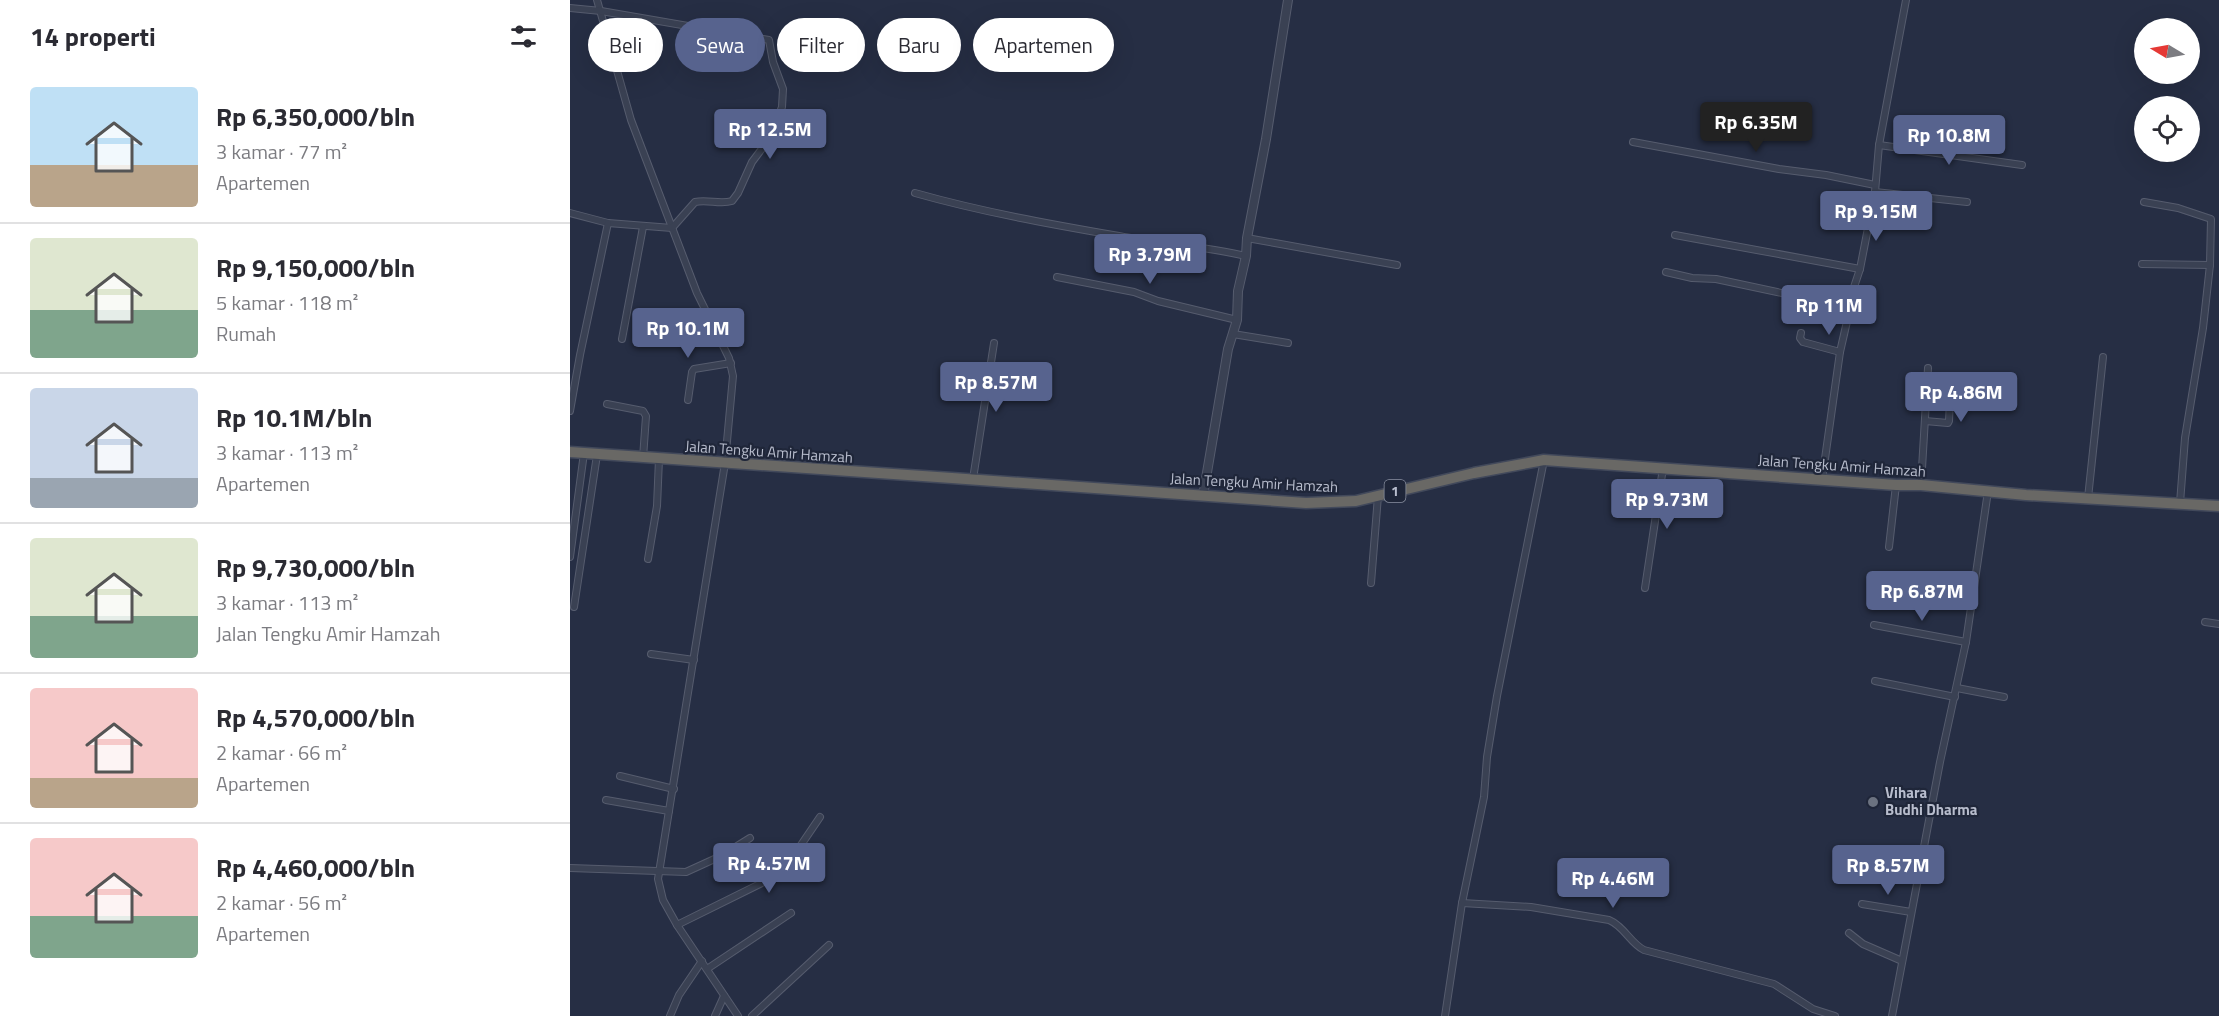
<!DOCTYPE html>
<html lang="id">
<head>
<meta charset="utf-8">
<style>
  body { margin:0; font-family:"Titillium Web",sans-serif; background:#f2f2f3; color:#2b2b33; height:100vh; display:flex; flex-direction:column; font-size:22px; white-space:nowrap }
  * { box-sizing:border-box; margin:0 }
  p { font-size:20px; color:#7c7c81 }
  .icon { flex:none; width:33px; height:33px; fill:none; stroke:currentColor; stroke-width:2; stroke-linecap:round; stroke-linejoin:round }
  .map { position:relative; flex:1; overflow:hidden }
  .side { display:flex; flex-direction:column; background:#fff; width:570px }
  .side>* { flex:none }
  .top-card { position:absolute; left:18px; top:18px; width:570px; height:54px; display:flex; gap:12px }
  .needle { width:39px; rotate:280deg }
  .fabs { position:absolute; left:1564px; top:18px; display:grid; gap:12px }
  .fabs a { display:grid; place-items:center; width:66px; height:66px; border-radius:50%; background:#fff; box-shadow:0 6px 24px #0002; font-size:30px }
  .price { position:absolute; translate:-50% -51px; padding:0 14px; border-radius:6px; background:#57638e; color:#fff; font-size:20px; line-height:39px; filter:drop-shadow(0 2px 3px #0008) }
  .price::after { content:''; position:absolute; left:50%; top:36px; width:18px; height:14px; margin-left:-9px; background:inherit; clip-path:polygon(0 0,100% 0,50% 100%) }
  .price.current { background:#222; color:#fff }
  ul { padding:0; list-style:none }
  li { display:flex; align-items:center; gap:18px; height:150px; padding:0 30px }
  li+li { border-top:2px solid #e1e1e2 }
  li span { display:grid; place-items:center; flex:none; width:168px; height:120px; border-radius:6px; color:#555 }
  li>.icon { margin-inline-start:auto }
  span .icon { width:72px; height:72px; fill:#fffc; stroke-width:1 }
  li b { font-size:26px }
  h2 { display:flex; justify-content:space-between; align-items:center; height:72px; padding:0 30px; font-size:26px }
  .tag { padding:0 21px; border-radius:27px; background:#fff; box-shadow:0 6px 24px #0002; font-size:21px; line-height:54px }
  .tag.current { background:#57638e; color:#fff }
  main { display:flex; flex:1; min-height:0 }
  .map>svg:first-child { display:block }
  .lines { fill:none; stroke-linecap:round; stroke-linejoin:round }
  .minor-casing { stroke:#565c6e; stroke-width:8 }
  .tertiary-casing { stroke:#565c6e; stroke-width:10 }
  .trunk-casing { stroke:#42495b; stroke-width:13 }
  .minor { stroke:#3a4153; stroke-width:6 }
  .tertiary { stroke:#3a4153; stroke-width:8 }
  .trunk { stroke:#696865; stroke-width:10 }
  .worship-dot { fill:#6b7280; stroke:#1f2639; stroke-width:2 }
  .labels { text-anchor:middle; stroke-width:4.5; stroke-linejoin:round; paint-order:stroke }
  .shield { fill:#1f2639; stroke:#8a90a1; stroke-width:1.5 }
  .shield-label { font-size:14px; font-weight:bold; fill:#b8bdcd }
  .street-label { font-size:15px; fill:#b8bdcd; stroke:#1f2639 }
  .poi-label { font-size:15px; font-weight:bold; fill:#b8bdcd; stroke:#1f2639; text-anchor:start }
</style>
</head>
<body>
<main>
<section class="side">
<h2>14 properti<svg class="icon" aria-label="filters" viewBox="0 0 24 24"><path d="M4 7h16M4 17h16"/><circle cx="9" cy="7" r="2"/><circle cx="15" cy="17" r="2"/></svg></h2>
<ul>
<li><span style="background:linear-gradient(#bfe0f5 65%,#b9a48a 0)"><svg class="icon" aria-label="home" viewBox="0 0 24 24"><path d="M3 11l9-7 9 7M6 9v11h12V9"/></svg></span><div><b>Rp 6,350,000/bln</b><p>3 kamar · 77 m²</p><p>Apartemen</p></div></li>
<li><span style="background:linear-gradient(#dfe7d0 60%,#7fa58c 0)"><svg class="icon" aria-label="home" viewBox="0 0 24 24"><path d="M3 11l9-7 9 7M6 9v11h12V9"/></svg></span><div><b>Rp 9,150,000/bln</b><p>5 kamar · 118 m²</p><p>Rumah</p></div></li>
<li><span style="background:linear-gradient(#c9d6e8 75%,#9aa5b1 0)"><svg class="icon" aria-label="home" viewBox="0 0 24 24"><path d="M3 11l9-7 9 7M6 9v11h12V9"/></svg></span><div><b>Rp 10.1M/bln</b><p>3 kamar · 113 m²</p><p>Apartemen</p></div></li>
<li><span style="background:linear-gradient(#dfe7d0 65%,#7fa58c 0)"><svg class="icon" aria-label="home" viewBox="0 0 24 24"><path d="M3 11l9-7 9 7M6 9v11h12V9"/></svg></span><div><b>Rp 9,730,000/bln</b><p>3 kamar · 113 m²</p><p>Jalan Tengku Amir Hamzah</p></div></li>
<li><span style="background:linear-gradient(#f6c9c9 75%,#b9a48a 0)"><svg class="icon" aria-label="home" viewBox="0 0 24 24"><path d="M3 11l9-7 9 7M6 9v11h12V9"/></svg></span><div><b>Rp 4,570,000/bln</b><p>2 kamar · 66 m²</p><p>Apartemen</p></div></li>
<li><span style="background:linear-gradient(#f6c9c9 65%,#7fa58c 0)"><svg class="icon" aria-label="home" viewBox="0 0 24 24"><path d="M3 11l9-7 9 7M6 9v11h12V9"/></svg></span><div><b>Rp 4,460,000/bln</b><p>2 kamar · 56 m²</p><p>Apartemen</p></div></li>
</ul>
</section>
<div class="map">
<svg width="1649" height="1016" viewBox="0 0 1649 1016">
  <rect width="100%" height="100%" fill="#262e44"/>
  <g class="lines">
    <!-- minor casing -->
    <g class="minor-casing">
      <g id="minor">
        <path d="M27,0l34,120 66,173 32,65 4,18 -8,87 -67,416 5,21 14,25 61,91"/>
        <path d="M0,8l31,3 168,29 4,22 10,27 -1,18 -12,31 -18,24 -14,31 -6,8c-12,4 -24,-2 -37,1l-23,26 -64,-5 -38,-10"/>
        <path d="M1063,142l146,27 47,6 49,10"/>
        <path d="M1309,145l143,20"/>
        <path d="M1305,192l92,10"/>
        <path d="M345,193c67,19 135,31 204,43 42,8 85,10 127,20"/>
        <path d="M1574,202l34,6 33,11 -1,46 -7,63 -18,110 -5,65"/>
        <path d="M1105,235l185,34"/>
        <path d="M677,238l150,27"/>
        <path d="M1572,264l68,1"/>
        <path d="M1096,272l26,6 24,1 136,29"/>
        <path d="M487,277l77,15 24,9 79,19"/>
        <path d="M1231,333l-1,5 3,4 37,10"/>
        <path d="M663,334l55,9"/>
        <path d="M52,339l21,-112"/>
        <path d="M118,400l4,-28 2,-3 37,-6"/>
        <path d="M37,404l36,7 3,5 -3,42"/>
        <path d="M0,411l10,-56 28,-132"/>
        <path d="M1355,421l23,2 1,-2 2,-41"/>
        <path d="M403,479l21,-136"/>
        <path d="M1252,480l18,-128 8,-35 4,-9 2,-21 6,-18 15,-77 4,-47 27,-145"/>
        <path d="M1351,485l7,-117"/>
        <path d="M1518,498l15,-141"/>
        <path d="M1319,547l7,-62"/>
        <path d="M0,557l14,-104"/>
        <path d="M78,559l9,-53 2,-47"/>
        <path d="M801,583l7,-87"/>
        <path d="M1075,588l18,-120"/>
        <path d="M4,607l23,-152"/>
        <path d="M1635,622l14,2"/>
        <path d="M1304,625l92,17"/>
        <path d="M81,654l43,6"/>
        <path d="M1305,681l80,16"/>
        <path d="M1387,688l47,9"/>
        <path d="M50,776l54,13"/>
        <path d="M36,800l63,11"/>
        <path d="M0,868l116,4 35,-16 29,-18"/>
        <path d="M892,903l69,4 78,13c15,6 21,23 35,30l130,34 39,25 22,7"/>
        <path d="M1292,904l49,8"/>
        <path d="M107,925l105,-52 38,-56"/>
        <path d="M1279,933l14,11 39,17"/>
        <path d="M137,969l84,-56"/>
        <path d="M100,1016l9,-21 23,-34"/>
        <path d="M145,1016l9,-20"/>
        <path d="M182,1016l77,-71"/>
        <path d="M875,1016l17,-113 22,-106 3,-40 10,-61 47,-236"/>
        <path d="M1322,1016l48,-254 26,-120 22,-151"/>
      </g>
    </g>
    <!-- tertiary casing -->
    <g class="tertiary-casing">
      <path id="tertiary" d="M633,496l25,-147 9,-29 1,-29 8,-35 1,-18 19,-99 22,-139"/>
    </g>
    <!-- trunk casing -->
    <g class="trunk-casing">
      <path id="trunk" d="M0,452c245,18 491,32 736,51l50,-2 118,-28 70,-13 352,25h25l105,10 193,11"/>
    </g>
    <!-- minor -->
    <use href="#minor" class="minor"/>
    <!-- tertiary -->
    <use href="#tertiary" class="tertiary"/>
    <!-- trunk -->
    <use href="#trunk" class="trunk"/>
  </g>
  <!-- markers -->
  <circle class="worship-dot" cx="1303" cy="802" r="6"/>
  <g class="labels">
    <!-- shield labels -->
    <rect class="shield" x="814.5" y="480" width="21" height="22" rx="4.5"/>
    <g class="shield-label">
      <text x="825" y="496">1</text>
    </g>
    <!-- street labels -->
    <g class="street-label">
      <text transform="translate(199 452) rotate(4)" y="5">Jalan Tengku Amir Hamzah</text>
      <text transform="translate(1272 466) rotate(4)" y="5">Jalan Tengku Amir Hamzah</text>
      <text transform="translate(684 483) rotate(3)" y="5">Jalan Tengku Amir Hamzah</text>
    </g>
    <!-- poi labels -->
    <g class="poi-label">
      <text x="1315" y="798">Vihara<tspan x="1315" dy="17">Budhi Dharma</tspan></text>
    </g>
  </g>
</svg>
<div class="fabs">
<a><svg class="needle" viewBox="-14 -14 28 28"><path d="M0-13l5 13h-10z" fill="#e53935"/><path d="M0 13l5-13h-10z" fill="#7c7c81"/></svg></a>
<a><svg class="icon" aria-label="locate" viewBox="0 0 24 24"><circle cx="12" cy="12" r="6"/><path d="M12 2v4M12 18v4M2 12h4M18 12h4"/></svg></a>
</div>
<b class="price current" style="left:1186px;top:153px">Rp 6.35M</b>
<b class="price" style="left:200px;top:160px">Rp 12.5M</b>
<b class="price" style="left:1379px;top:166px">Rp 10.8M</b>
<b class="price" style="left:1306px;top:242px">Rp 9.15M</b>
<b class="price" style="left:580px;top:285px">Rp 3.79M</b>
<b class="price" style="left:1259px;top:336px">Rp 11M</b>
<b class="price" style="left:118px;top:359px">Rp 10.1M</b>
<b class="price" style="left:426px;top:413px">Rp 8.57M</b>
<b class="price" style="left:1391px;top:423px">Rp 4.86M</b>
<b class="price" style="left:1097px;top:530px">Rp 9.73M</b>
<b class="price" style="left:1352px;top:622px">Rp 6.87M</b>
<b class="price" style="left:199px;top:894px">Rp 4.57M</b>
<b class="price" style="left:1318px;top:896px">Rp 8.57M</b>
<b class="price" style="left:1043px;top:909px">Rp 4.46M</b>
<div class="top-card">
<a class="tag">Beli</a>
<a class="tag current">Sewa</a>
<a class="tag">Filter</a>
<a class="tag">Baru</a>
<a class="tag">Apartemen</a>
</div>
</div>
</main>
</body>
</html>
